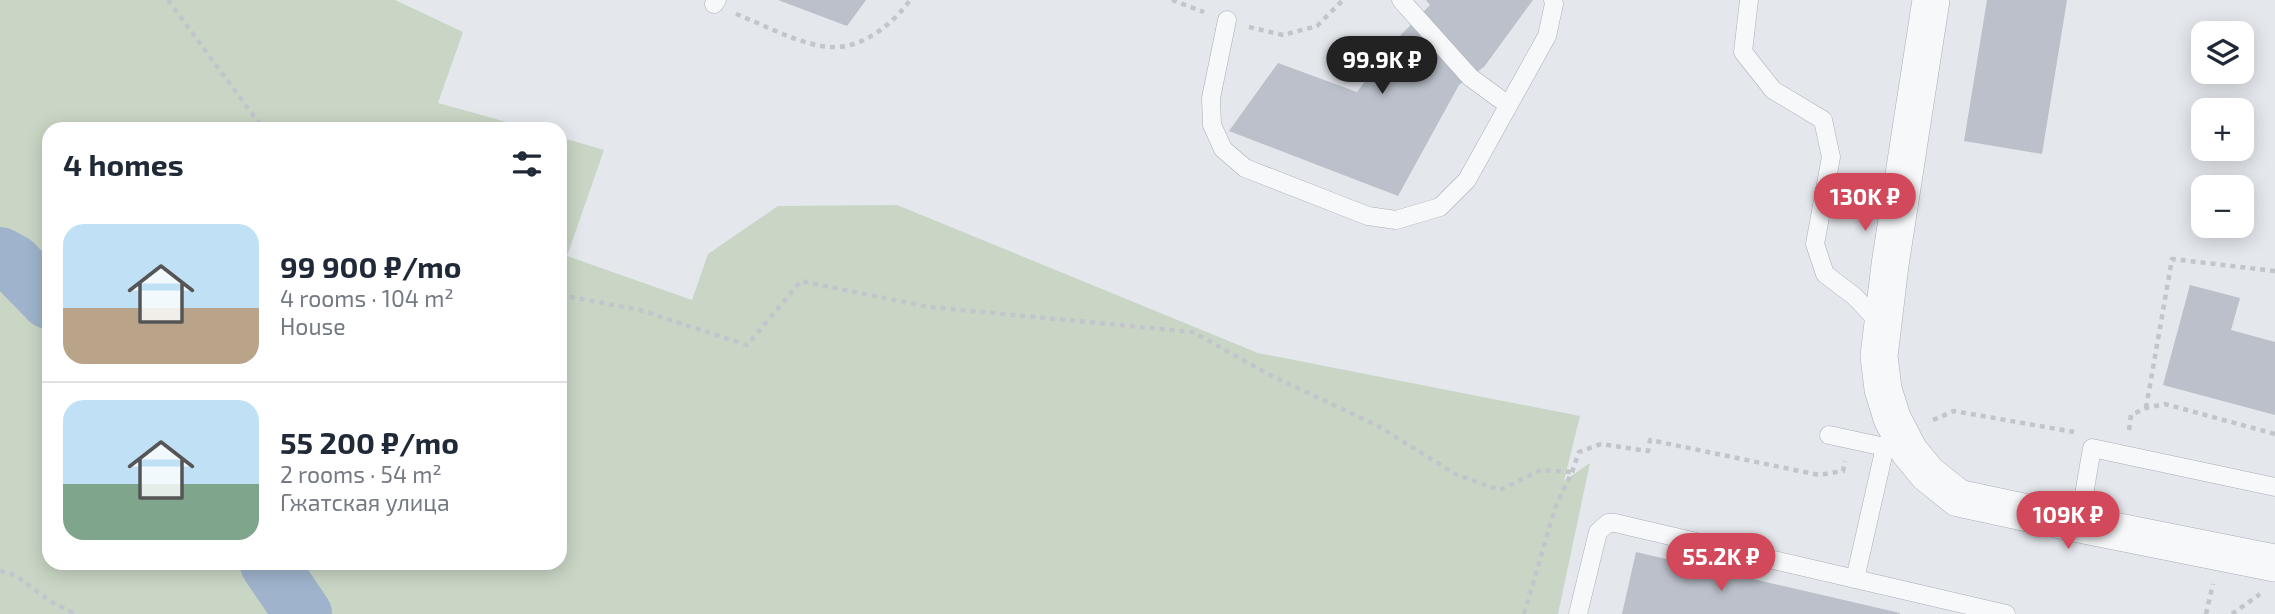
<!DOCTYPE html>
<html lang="en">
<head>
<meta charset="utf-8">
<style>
  body { margin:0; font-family:"Exo 2",sans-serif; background:#f6f6f7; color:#1f2937; height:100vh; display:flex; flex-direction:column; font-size:26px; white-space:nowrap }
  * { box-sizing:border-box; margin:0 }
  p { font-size:23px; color:#747a83 }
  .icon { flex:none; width:38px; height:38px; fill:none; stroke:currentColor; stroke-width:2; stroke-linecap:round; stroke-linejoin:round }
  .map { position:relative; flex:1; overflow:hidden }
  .drawer { position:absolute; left:42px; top:122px; width:525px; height:448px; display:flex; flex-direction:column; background:#fff; border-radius:21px; box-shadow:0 4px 18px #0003 }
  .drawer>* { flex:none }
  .buttons { position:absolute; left:2191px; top:21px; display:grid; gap:14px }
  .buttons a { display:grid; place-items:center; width:63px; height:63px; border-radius:14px; background:#fff; box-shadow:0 4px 18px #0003; font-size:35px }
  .price { position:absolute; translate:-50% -60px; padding:0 16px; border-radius:24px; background:#d1495b; color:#fff; font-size:23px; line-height:46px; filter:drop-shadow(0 2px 4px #0008) }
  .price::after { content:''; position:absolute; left:50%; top:42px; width:21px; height:16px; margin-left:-10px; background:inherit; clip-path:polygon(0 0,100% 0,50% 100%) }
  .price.current { background:#222; color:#fff }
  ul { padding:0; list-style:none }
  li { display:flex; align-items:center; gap:21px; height:175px; padding:0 21px }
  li+li { border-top:2px solid #e0e1e3 }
  li span { display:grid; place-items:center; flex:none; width:196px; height:140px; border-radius:21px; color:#555 }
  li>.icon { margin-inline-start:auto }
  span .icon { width:84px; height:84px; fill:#fffc; stroke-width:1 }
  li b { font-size:30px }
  h2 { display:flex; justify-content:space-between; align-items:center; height:84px; padding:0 21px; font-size:30px }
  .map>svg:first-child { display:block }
  .green { fill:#c9d6c5 }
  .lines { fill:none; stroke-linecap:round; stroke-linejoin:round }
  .river { stroke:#9fb4cc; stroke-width:58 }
  .building { fill:#bbc0ca }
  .service-casing { stroke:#a9aeb7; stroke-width:19 }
  .minor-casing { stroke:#a9aeb7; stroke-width:38 }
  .path { stroke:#c2c5cb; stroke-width:4.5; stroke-dasharray:5 5; stroke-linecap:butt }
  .service { stroke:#f7f8fa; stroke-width:18 }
  .minor { stroke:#f7f8fa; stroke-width:37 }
</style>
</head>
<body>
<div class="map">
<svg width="2275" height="614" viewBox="0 0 2275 614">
  <rect width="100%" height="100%" fill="#e4e7ec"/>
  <!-- green -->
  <path class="green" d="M0,0h395l68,32 -25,71 94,26 -483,1v434h511v-427l44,13 -37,106 125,44 16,-46 70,-48 119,-1 361,148 322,63 -16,65 26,-18 -32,151h-1558z"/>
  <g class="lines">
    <!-- river -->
    <g class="river">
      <path d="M0,256l13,7 36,37"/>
      <path d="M269,564l34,50"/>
    </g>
  </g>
  <!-- building -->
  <g class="building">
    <path d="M778,0h88l-19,26z"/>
    <path d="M1426,0h107l-49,67 -25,18 -61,111 -169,-65 49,-68 79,29 40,-53 33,-34z"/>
    <path d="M1987,0h80l-25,154 -78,-13z"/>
    <path d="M2190,285l50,13 -9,32 44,12v73l-112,-30z"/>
    <path d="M1636,552l264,61v1h-278z"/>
  </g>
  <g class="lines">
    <!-- service casing -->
    <g class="service-casing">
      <g id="service">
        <path d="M1401,0l69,77 38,28"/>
        <path d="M1749,0l-6,52 30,38 50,30 8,37 -16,87 10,30 29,22 27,28"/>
        <path d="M714,4l3,-4"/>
        <path d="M1227,20l-16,78 1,27 11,24 22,19 123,48 28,4 44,-13 27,-27 80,-144 7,-32 -1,-4"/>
        <path d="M1829,435l56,12"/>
        <path d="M2079,524l13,-76 183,39"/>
        <path d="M1855,579l30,-132 14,-13"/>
        <path d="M1578,614l20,-82 10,-9h7l391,91"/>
      </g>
    </g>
    <!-- minor casing -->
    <g class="minor-casing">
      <path id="minor" d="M1931,0l-41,265 -11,91 4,33 9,29 17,33 19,23 30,24 121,26 196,39"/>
    </g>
    <!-- path -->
    <g class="path">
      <path d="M168,0l96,130"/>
      <path d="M1172,0l32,12"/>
      <path d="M736,14c29,11 67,33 98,33 29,1 60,-24 76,-47"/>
      <path d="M1249,27l34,8 34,-9 26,-26"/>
      <path d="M560,295l80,15 107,35 54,-64 128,26 264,25 75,42 110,52 79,49 43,15 41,-20 31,2"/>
      <path d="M2146,408l26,-149 103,12"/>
      <path d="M1933,420l21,-9 120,21"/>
      <path d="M2129,430l2,-15 15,-7 19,-4 110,30"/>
      <path d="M0,571l15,4 35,26 25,13"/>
      <path d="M1524,614l31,-106 17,-36 7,-20 22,-8 47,7 2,-11 169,35 24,-4 2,-10"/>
      <path d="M2206,614l7,-30"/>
      <path d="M2232,614l28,-20"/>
    </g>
    <!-- service -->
    <use href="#service" class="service"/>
    <!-- minor -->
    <use href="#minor" class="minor"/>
  </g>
</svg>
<div class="buttons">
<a><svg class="icon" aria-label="layers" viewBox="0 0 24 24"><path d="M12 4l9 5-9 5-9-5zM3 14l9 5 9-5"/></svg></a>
<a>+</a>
<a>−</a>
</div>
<b class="price current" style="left:1382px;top:96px">99.9K ₽</b>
<b class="price" style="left:1865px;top:233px">130K ₽</b>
<b class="price" style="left:2068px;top:551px">109K ₽</b>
<b class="price" style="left:1721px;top:593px">55.2K ₽</b>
<section class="drawer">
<h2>4 homes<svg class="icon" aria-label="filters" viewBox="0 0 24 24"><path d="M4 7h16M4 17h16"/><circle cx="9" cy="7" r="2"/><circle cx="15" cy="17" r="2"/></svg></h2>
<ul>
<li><span style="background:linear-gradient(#bfe0f5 60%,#b9a48a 0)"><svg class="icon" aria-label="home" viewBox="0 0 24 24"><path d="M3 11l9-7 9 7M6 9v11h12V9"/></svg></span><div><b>99 900 ₽/mo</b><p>4 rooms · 104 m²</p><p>House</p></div></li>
<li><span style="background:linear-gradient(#bfe0f5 60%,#7fa58c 0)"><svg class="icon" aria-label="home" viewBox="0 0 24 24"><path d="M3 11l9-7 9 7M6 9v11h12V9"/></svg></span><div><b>55 200 ₽/mo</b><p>2 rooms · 54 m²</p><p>Гжатская улица</p></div></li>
</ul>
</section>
</div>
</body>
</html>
